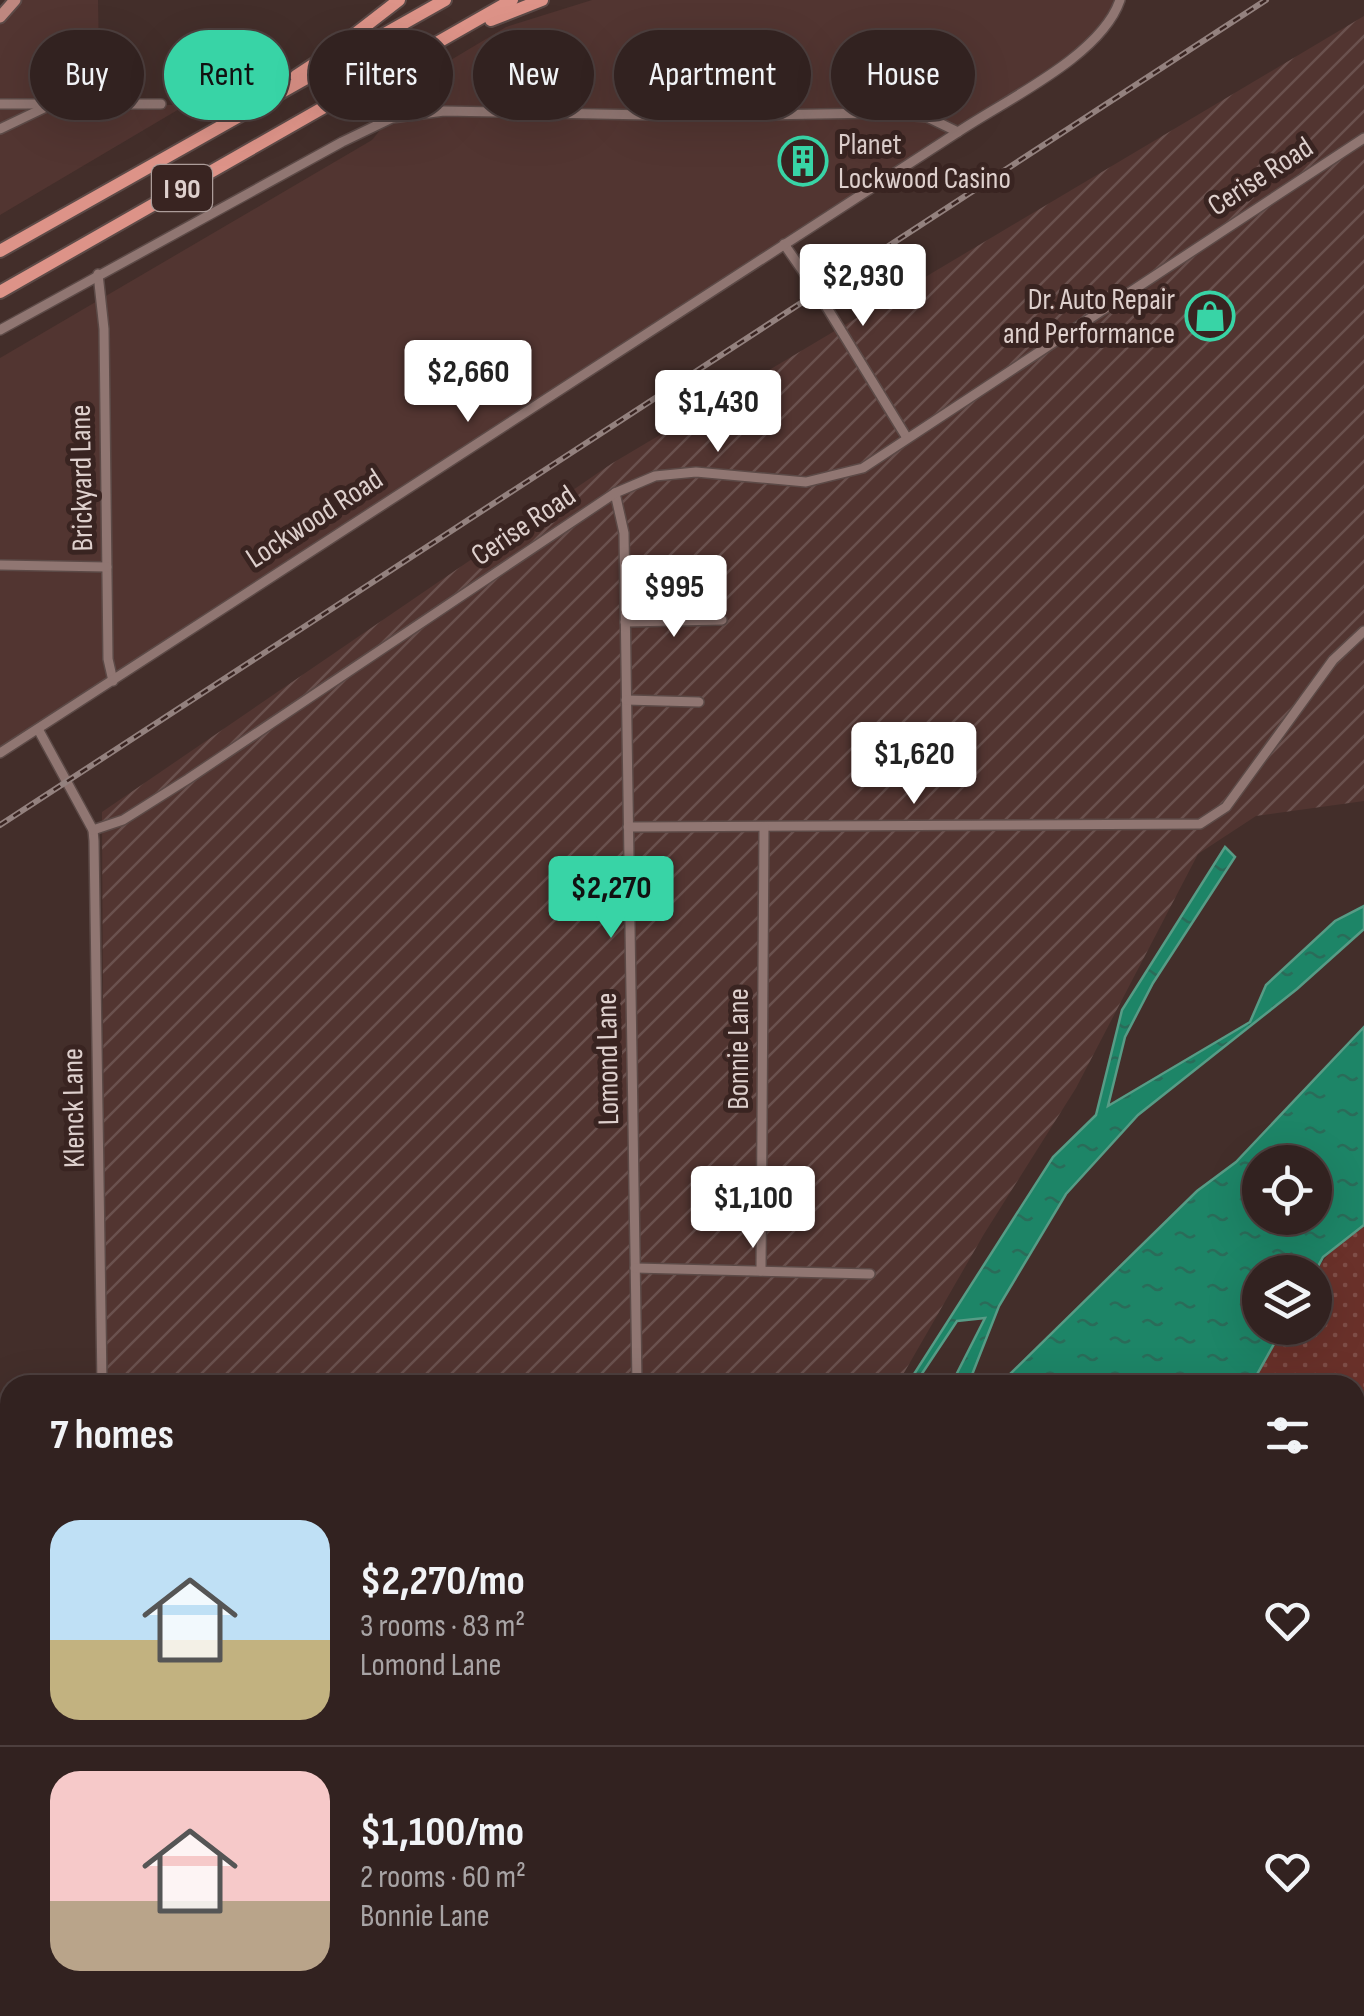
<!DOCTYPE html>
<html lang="en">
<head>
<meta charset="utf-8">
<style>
  body { margin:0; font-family:"Sofia Sans Condensed",sans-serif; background:#3a2a29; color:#f1f3f6; height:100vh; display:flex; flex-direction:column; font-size:38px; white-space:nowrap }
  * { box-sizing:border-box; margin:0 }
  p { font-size:32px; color:#a8a4a5 }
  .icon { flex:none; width:55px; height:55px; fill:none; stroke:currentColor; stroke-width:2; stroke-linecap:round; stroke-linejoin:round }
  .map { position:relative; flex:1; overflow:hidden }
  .drawer { position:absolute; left:0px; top:1375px; width:1365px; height:642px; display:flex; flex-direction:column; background:#322220; border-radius:30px 30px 0 0; box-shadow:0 10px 40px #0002,0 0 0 2px #4d3f3e }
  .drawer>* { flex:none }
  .top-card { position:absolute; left:30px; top:30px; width:1305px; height:90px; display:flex; gap:20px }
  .tools { position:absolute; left:1242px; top:1145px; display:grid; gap:20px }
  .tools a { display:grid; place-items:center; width:90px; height:90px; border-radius:50%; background:#322220; box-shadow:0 10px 40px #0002,0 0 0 2px #4d3f3e; font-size:50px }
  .price { position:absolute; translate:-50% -85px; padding:0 22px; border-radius:10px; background:#fff; color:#222; font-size:32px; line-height:65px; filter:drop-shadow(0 2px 5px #0008) }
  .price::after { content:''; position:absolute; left:50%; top:60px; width:30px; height:22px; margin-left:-15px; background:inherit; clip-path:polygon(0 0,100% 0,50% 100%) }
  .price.on { background:#38d4a6; color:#111 }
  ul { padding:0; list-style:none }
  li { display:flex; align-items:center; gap:30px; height:250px; padding:0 50px }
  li+li { border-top:2px solid #4d3f3e }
  li span { display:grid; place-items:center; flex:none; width:280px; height:200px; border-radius:30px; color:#555 }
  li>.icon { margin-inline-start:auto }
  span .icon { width:120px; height:120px; fill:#fffc; stroke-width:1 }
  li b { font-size:42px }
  h2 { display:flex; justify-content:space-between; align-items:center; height:120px; padding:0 50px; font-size:42px }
  .chip { padding:0 35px; border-radius:45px; background:#322220; box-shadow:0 10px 40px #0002,0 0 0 2px #4d3f3e; font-size:35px; line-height:90px }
  .chip.on { background:#38d4a6; color:#111 }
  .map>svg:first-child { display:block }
  .built { fill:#523531 }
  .industrial { fill:url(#industrial-furrows) }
  .grass { fill:url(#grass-tufts) }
  .park { fill:url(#park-dots) }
  .water { fill:url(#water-ripples); stroke:#579c86; stroke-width:2.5; fill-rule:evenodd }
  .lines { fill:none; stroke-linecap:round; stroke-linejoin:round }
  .minor-casing { stroke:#5c4a47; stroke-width:12 }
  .major-casing { stroke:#5c4a47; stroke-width:15 }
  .highway-casing { stroke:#5c4a47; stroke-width:16 }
  .minor { stroke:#907672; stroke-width:9 }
  .major { stroke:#be877f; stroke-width:11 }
  .highway { stroke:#dd9388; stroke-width:12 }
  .rail-casing { stroke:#93817e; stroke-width:6 }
  .rail { stroke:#392421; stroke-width:2.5; stroke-dasharray:8; stroke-linecap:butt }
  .labels { text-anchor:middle; stroke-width:10; stroke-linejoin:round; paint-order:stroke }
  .shield { fill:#392421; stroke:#ac9c99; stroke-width:2.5 }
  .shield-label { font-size:28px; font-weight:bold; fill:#ded0cd }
  .poi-label { font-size:30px; fill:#ded0cd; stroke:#392421; text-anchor:start }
  .street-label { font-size:30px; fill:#ded0cd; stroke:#392421 }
</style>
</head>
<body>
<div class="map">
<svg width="1364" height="2016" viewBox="0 0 1364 2016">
  <defs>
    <pattern id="industrial-furrows" width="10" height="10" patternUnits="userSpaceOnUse" patternTransform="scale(2.5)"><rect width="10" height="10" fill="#523531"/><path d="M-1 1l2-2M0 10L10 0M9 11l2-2" fill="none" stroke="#6a514e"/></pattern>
    <pattern id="grass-tufts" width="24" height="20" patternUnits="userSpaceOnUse" patternTransform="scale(2.5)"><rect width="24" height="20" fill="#6a312a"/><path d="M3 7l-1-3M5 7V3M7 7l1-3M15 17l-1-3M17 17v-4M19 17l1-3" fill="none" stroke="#7f4e48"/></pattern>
    <pattern id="park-dots" width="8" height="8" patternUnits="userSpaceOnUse" patternTransform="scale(2.5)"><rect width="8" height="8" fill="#6a312a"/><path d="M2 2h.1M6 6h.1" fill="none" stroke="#7f4e48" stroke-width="1.8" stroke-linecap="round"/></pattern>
    <pattern id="water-ripples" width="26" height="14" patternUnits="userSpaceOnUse" patternTransform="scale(2.5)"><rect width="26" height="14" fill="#1d8567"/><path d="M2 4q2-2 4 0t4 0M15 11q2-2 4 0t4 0" fill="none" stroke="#2a6c59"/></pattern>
  </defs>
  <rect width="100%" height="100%" fill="#432e2a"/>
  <!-- built -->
  <g class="built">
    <path d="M15,0h83l2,105h86l-186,110v-198z"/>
    <path d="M592,0h528l-19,35 -143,97 -958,621v-395l372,-218 52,-64 82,-49z"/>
  </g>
  <!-- industrial -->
  <path class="industrial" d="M1364,16v785l-108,15 -58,38 -122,234 -92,146 -87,151h-792l-3,-573 509,-348z"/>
  <!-- grass -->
  <path class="grass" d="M1355,1967h9v49h-679v-8h670z"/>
  <!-- park -->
  <path class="park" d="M1364,1225v742h-9v-582h-104l32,-57h32c0,-68 -4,-61 49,-103z"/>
  <!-- water -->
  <g class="water">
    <path d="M1225,847l10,10 -82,126 -28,54 -17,69 142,-84 16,-37 69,-64 29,-15v23l-67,60 -159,126 -72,79 -67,112 -31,79h-17l34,-67 -28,3 -36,54 -3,10h-11l146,-228 43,-42 26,-105z"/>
    <path d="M1364,1027v198l-41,32 -8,15h-55v56h23l-32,57h-263l17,-6 192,-188 39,-29zM1315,1162v56h-55v-56z"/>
    <path d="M180,2008h467l1,8h-471z"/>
  </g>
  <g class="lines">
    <!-- minor casing -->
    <g class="minor-casing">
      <g id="minor">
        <path d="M0,104h161"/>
        <path d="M0,129l46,-22"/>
        <path d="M784,244l34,49 89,145"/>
        <path d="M98,274l6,55 4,330 5,22"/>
        <path d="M0,330l342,-188 50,-24 52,-7 255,5 178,-3 50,4 31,15c49,-33 143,-76 162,-132"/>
        <path d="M615,493l9,40 13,852"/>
        <path d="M0,565l107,2"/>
        <path d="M625,622l97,-2"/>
        <path d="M626,700l73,2"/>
        <path d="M38,729l55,101 1,11 8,544"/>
        <path d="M0,753l958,-621"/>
        <path d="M628,827l572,-3 26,-17 107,-147 31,-29"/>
        <path d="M93,830l30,-10 65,-41 427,-286 40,-17 41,-4 110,10 57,-14 501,-330"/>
        <path d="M635,1268l235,6"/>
        <path d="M761,1271l3,-444"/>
      </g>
    </g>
    <!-- major casing -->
    <g class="major-casing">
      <path id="major" d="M0,17l15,-17"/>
    </g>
    <!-- highway casing -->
    <g class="highway-casing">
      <g id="highway">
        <path d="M491,20l51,-20"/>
        <path d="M296,76l32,-21 71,-55"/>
        <path d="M0,251l445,-251"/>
        <path d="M0,292l512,-292"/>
      </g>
    </g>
    <!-- minor -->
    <use href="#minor" class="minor"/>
    <!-- major -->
    <use href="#major" class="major"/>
    <!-- highway -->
    <use href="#highway" class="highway"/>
    <!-- rail casing -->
    <g class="rail-casing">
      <path id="rail" d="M0,825l1266,-825"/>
    </g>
    <!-- rail -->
    <use href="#rail" class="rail"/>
  </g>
  <!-- icons -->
  <defs>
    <g id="building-ring" transform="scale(2.5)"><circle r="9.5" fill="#392421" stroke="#38d4a6" stroke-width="1.5"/><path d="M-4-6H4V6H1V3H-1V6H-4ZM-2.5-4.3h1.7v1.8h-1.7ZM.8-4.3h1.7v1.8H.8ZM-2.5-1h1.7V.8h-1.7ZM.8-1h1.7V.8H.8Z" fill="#38d4a6"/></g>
    <g id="shop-ring" transform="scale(2.5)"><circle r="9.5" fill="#392421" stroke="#38d4a6" stroke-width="1.5"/><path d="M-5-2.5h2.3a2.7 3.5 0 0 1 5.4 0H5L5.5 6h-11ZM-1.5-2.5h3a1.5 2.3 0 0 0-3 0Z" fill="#38d4a6"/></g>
  </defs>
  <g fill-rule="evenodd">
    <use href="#building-ring" x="803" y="161"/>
    <use href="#shop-ring" x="1210" y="316"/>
  </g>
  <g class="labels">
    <!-- shield labels -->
    <rect class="shield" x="152" y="165" width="60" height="46" rx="8"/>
    <g class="shield-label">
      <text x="182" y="198">I 90</text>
    </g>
    <!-- poi labels -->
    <g class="poi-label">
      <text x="838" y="154">Planet<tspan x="838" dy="34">Lockwood Casino</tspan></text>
      <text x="1175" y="309" text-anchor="end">Dr. Auto Repair<tspan x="1175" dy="34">and Performance</tspan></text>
    </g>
    <!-- street labels -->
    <g class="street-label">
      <text transform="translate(1260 176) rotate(-33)" y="10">Cerise Road</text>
      <text transform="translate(81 478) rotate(-91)" y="10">Brickyard Lane</text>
      <text transform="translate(314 518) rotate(-33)" y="10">Lockwood Road</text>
      <text transform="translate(523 525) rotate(-34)" y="10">Cerise Road</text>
      <text transform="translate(738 1049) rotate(-90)" y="10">Bonnie Lane</text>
      <text transform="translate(607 1059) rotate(-91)" y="10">Lomond Lane</text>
      <text transform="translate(73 1108) rotate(-91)" y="10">Klenck Lane</text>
    </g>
  </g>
</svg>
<div class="tools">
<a><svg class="icon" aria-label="locate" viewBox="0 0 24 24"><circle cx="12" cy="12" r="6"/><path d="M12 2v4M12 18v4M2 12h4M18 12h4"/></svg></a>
<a><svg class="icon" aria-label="layers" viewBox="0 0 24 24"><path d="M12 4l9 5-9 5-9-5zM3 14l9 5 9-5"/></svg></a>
</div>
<b class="price" style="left:863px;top:329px">$2,930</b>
<b class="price" style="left:468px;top:425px">$2,660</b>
<b class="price" style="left:718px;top:455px">$1,430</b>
<b class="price" style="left:674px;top:640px">$995</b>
<b class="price" style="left:914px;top:807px">$1,620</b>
<b class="price on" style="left:611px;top:941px">$2,270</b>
<b class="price" style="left:753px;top:1251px">$1,100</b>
<div class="top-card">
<a class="chip">Buy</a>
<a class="chip on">Rent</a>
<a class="chip">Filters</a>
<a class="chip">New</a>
<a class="chip">Apartment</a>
<a class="chip">House</a>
</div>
<section class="drawer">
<h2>7 homes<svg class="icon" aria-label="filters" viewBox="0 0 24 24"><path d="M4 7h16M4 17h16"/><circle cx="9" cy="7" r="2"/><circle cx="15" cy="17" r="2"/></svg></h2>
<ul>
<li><span style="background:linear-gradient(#bfe0f5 60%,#c2b280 0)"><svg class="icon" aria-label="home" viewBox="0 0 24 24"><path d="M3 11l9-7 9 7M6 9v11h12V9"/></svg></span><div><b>$2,270/mo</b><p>3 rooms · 83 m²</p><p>Lomond Lane</p></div><svg class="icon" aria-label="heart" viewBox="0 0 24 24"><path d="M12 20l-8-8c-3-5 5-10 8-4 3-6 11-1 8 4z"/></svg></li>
<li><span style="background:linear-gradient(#f6c9c9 65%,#b9a48a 0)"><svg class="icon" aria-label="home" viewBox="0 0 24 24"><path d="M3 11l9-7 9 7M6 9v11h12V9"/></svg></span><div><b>$1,100/mo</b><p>2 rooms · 60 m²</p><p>Bonnie Lane</p></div><svg class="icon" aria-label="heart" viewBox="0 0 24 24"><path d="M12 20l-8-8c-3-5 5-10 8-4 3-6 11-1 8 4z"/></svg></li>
</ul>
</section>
</div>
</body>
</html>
